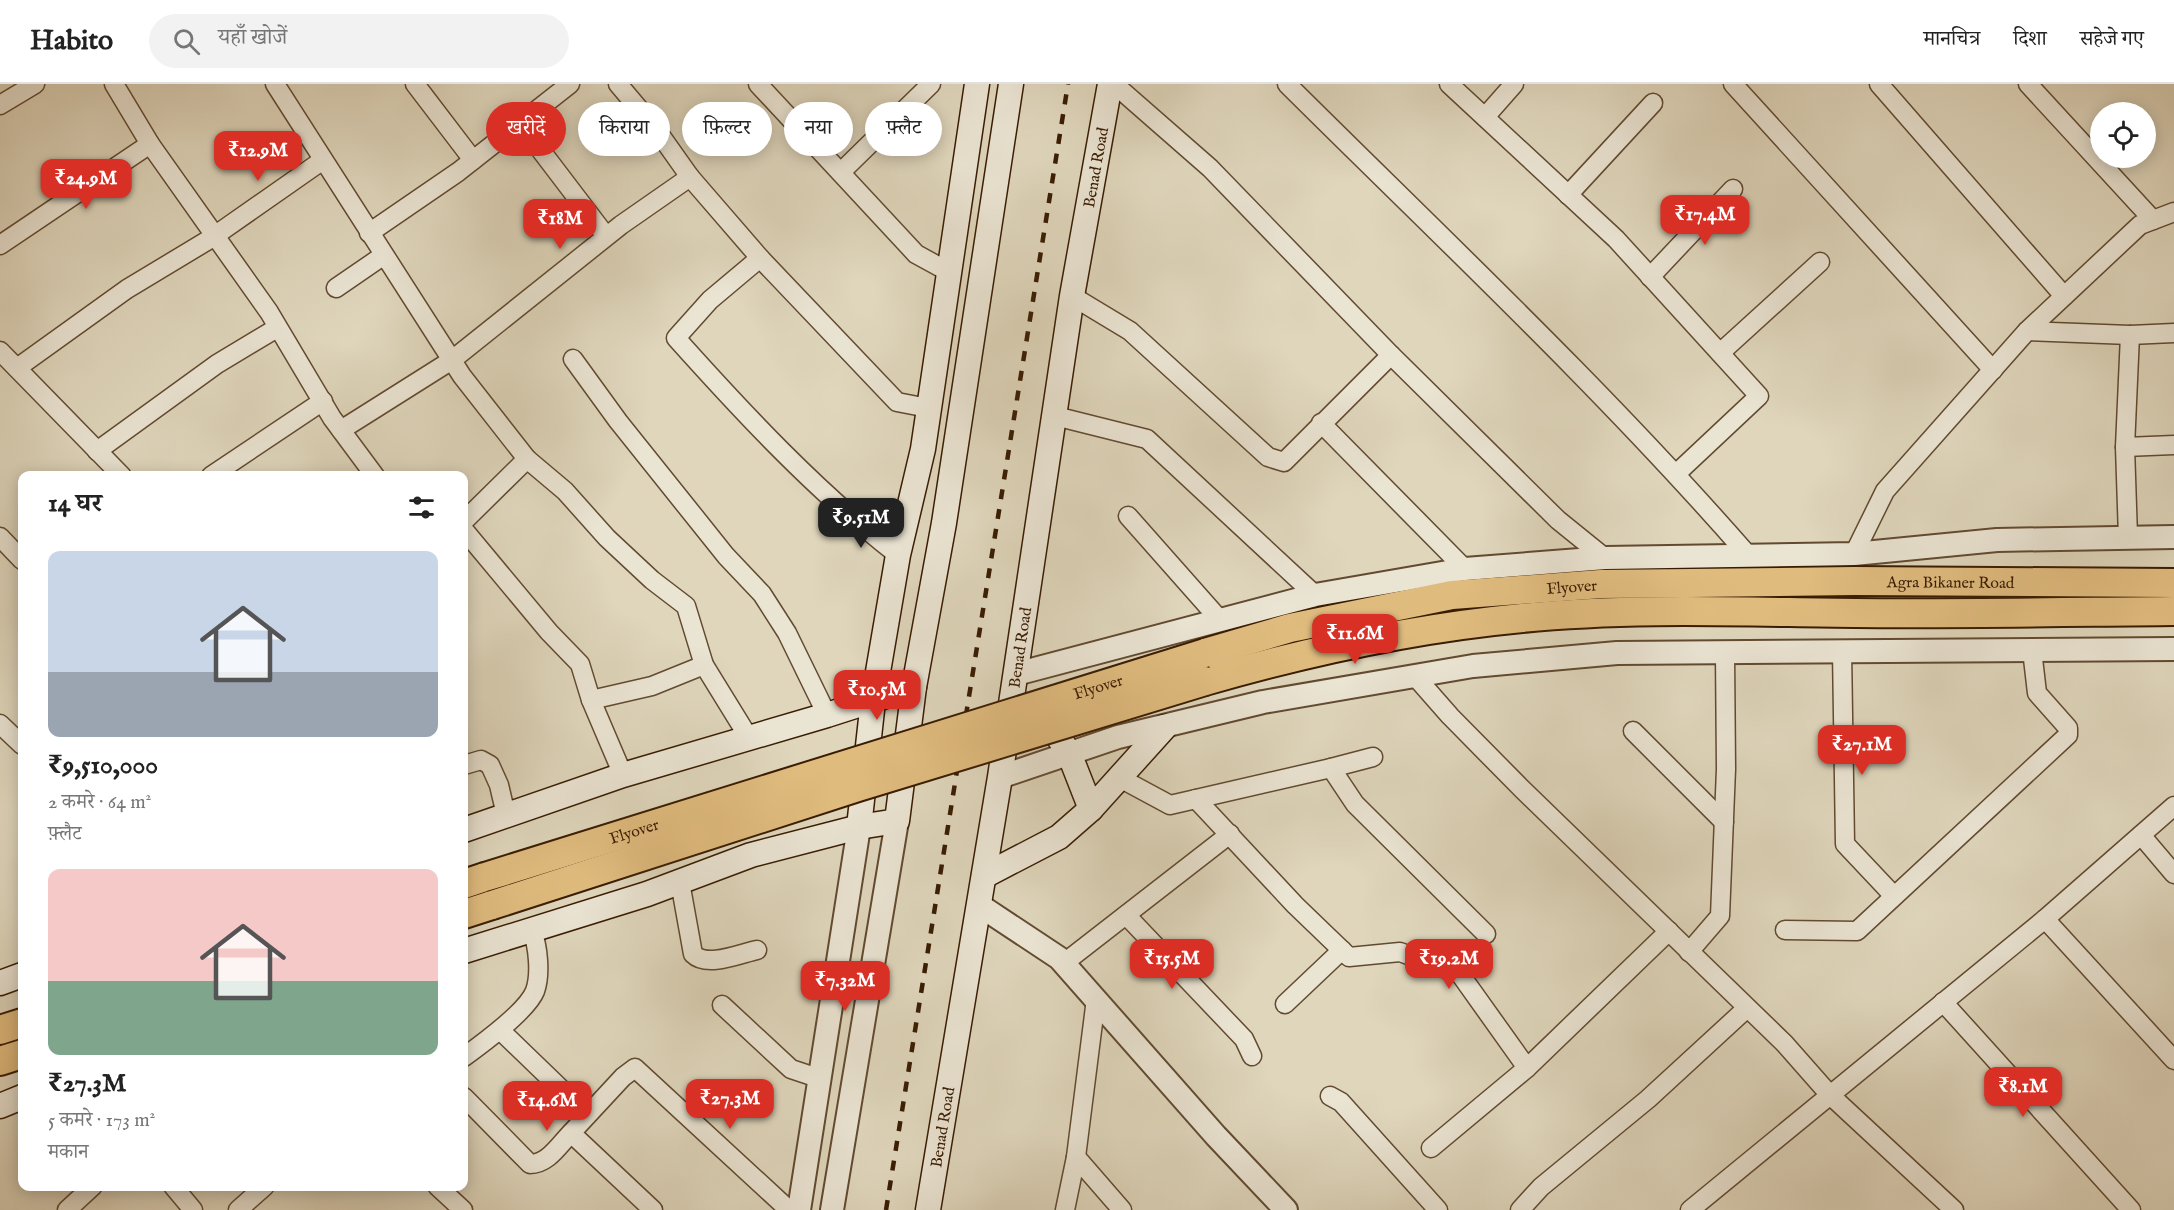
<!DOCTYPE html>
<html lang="hi">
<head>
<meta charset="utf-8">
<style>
  body { margin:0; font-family:"IM FELL English","Noto Serif Devanagari",serif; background:#f2f2f2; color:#222; height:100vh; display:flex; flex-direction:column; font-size:22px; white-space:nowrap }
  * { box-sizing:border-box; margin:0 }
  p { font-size:20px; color:#767676 }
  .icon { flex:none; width:33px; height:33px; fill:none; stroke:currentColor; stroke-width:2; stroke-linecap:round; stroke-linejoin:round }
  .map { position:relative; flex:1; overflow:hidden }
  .panel { position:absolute; left:18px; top:387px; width:450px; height:720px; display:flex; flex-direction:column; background:#fff; border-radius:12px; box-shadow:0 3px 15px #0003 }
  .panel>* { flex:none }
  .banner { position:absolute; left:486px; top:18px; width:570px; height:54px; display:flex; gap:12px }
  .tools { position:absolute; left:2090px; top:18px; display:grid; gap:12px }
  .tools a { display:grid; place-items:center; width:66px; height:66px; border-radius:50%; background:#fff; box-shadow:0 3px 15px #0003; font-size:30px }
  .price { position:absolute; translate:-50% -51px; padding:0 14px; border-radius:12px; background:#d93025; color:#fff; font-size:20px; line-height:39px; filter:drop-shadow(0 2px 3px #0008) }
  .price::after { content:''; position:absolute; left:50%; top:36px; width:18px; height:14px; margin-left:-9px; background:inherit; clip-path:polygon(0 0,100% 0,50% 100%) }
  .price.active { background:#222; color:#fff }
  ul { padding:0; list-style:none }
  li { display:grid; align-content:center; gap:12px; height:318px; padding:0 30px }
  li span { display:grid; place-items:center; height:186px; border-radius:12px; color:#555 }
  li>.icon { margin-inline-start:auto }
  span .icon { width:108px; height:108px; fill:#fffc; stroke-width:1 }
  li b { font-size:26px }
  h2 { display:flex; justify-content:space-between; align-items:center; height:72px; padding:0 30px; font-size:26px }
  .chip { padding:0 21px; border-radius:27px; background:#fff; box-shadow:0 3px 15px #0003; font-size:21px; line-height:54px }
  .chip.active { background:#d93025; color:#fff }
  header { display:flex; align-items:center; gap:36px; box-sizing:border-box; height:84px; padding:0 30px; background:#fff; border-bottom:2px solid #e0e0e0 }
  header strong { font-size:28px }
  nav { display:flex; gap:33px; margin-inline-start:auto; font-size:21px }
  .search { width:420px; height:54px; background:#f2f2f2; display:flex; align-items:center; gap:15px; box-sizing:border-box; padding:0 21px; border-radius:33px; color:#767676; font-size:22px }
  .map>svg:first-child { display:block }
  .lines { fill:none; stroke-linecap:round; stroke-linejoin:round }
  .minor-casing { stroke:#624a30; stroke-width:21 }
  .tertiary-casing { stroke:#624a30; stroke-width:26 }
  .secondary-casing { stroke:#391c02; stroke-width:27 }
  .trunk-casing { stroke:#391c02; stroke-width:32 }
  .minor { stroke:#eae4d3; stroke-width:18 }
  .tertiary { stroke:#eae4d3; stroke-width:22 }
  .secondary { stroke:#eae4d3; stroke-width:24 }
  .trunk { stroke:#e0bb7e; stroke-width:28 }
  .rail { stroke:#391c02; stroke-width:4.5; stroke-dasharray:10 10; stroke-linecap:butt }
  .trunk-bridge-casing { stroke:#391c02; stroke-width:32; stroke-linecap:butt }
  .trunk-bridge { stroke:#e0bb7e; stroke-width:28 }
  .labels { text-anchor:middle; stroke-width:4.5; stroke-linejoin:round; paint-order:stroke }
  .street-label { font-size:16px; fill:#391c02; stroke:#eae4d3 }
</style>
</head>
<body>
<header>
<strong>Habito</strong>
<div class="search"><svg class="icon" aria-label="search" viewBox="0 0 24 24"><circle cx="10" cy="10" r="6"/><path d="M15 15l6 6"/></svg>यहाँ खोजें</div>
<nav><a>मानचित्र</a><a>दिशा</a><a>सहेजे गए</a></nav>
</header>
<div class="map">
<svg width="2174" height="1126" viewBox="0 0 2174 1126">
  <rect width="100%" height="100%" fill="#dfd6bc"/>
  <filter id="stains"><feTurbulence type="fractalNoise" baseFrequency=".00333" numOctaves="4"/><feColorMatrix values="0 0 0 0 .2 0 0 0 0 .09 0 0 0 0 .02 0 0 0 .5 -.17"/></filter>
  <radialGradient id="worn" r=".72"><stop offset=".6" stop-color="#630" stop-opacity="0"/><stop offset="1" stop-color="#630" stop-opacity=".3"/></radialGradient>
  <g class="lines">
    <!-- minor casing -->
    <g class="minor-casing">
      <g id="minor">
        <path d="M114,0l36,60 119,168 63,106 43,58"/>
        <path d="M275,0l187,292 65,83 -63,62"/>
        <path d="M415,0l58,76"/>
        <path d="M618,0l38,45 34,48"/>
        <path d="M758,0l158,170 33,18"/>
        <path d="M1114,0l96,84 181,187 167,165 47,38"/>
        <path d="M1287,0c156,155 316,305 460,470"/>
        <path d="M1449,0l167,155 143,157 -82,77"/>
        <path d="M1733,0l260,286"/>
        <path d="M1879,0l185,212"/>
        <path d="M2028,0l125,136"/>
        <path d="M0,21l35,-21"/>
        <path d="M1485,33l29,-33"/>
        <path d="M520,39l86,113"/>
        <path d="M841,88l90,-88"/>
        <path d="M1568,111l85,-92"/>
        <path d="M369,149l89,-61 112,-88"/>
        <path d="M0,161l150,-101"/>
        <path d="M1650,193l83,-88"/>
        <path d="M336,204l48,-33"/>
        <path d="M1072,212l58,35 138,126 16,5 107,-107"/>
        <path d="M2027,247l103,4 44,-2"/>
        <path d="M0,267l122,125"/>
        <path d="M1720,269l100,-91"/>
        <path d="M573,275l45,62 108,135 36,38 25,39 40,82"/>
        <path d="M17,284l110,-79 83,-50 113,-79"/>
        <path d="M1055,332l92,23 168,156"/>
        <path d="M1321,339l144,146"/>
        <path d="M341,346l111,-70 169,-135 69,-48 70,81"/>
        <path d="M2125,363l49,-2"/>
        <path d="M97,367l120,-87 60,-36"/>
        <path d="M527,375l38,32 42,47 45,42 34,26 18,59 45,73"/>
        <path d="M211,392l112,-75"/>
        <path d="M1128,432l92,104"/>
        <path d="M464,446l85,102 31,32 11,36 32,75"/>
        <path d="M0,453l22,23"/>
        <path d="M2128,453l-3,-90 5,-112"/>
        <path d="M1854,470l31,-63 142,-160 113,-106 34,-13"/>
        <path d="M898,471c-81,-63 -153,-140 -222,-217l34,-38 50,-42 137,144 31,6"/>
        <path d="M1842,566l3,194 49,52"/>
        <path d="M1414,591l36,41 71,72 263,255 45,51 125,116"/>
        <path d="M591,616l61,-14 52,-21"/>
        <path d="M0,640l22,21"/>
        <path d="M1633,647l91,91"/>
        <path d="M464,681l17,-5 9,5 9,20 7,30"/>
        <path d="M1331,684l42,-11"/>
        <path d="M1118,693l52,28 161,-37 24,36 131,130"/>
        <path d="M1196,715l99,106 54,52 51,-5 60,22 67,94 142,-137"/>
        <path d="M2141,751l33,39"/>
        <path d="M680,798l13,72c14,14 46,0 64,-4"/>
        <path d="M1126,831l118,124 8,17"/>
        <path d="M2045,835l129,141"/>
        <path d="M1785,846l72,1 211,-196v-7l-31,-35 -5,-43"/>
        <path d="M1689,868l31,-36 6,-147 -1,-116"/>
        <path d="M1064,879l166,-129"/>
        <path d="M1096,915l-20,158 46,53"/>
        <path d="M1943,918l188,208"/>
        <path d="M1285,920l57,-54"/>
        <path d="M722,921l69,64 27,9"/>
        <path d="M500,946l87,84"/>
        <path d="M464,973c18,-13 63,-46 71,-66 6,-17 3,-45 -3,-60"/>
        <path d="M1330,1012l11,6 97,108"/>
        <path d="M464,1013l66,67c18,0 29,-19 41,-31"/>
        <path d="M1431,1064l96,-80"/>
        <path d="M173,1102l20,24"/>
        <path d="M437,1102l26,24"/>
        <path d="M67,1126l26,-24"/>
        <path d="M238,1126l27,-24"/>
        <path d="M653,1126l-82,-77 52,-56 12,-9 154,142"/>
        <path d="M1065,1126l11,-53"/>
        <path d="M1520,1126l21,-23 107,-88 99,-91"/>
        <path d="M1690,1126l355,-291 129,-113"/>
      </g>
    </g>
    <!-- tertiary casing -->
    <g class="tertiary-casing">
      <g id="tertiary">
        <path d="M1016,590l299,-79 150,-26 140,-11 249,-4 143,-14 177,-3"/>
        <path d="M1000,693l118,-40 145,-35 210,-36 144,-13 557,-4"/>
        <path d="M979,821l80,53 157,178 70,74"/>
        <path d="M799,1126l60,-383"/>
        <path d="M832,1126l65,-389"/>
      </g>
    </g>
    <!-- secondary casing -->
    <g class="secondary-casing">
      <g id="secondary">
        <path d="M1043,630l26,39 22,56"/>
        <path d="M859,743l14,-126 25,-146 25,-106 54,-365"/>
        <path d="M464,746l159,-55 204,-60 87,-28"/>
        <path d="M984,792l75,-39 32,-28 74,-82"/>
        <path d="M464,867l183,-57 104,-39 108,-28 38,-6 17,-134 30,-164 67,-439"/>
        <path d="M0,899l22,-8"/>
        <path d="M0,1022l22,-9"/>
        <path id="s1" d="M928,1126l72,-433 72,-481 38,-212"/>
      </g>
    </g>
    <!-- trunk casing -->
    <g class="trunk-casing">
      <g id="trunk">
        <path id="s2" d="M1205,569l85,-25 162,-33 149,-11 253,-3 320,2"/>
        <path d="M1205,597c104,-30 210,-53 317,-63 111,-11 223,-6 333,-5 107,1 213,-1 319,-2"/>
        <path d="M464,800l21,-7"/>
        <path d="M464,830l28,-9"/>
        <path d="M0,946l22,-7"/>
        <path d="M0,977l22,-7"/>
      </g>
    </g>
    <!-- minor -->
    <use href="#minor" class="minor"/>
    <!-- tertiary -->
    <use href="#tertiary" class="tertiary"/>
    <!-- secondary -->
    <use href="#secondary" class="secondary"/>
    <!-- trunk -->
    <use href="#trunk" class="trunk"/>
    <!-- rail -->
    <path class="rail" d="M886,1126l182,-1126"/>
    <!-- trunk-bridge casing -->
    <g class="trunk-bridge-casing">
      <g id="trunk-bridge">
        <path id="s3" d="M485,793l720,-224"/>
        <path d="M492,821l366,-118 347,-106"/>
      </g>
    </g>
    <!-- trunk-bridge -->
    <use href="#trunk-bridge" class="trunk-bridge"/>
  </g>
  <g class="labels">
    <!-- street labels -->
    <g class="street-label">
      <text dy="6" stroke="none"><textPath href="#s1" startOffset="1056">Benad Road</textPath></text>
      <text dy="6" stroke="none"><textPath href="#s2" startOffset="753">Agra Bikaner Road</textPath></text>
      <text dy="6" stroke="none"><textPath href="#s2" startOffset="374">Flyover</textPath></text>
      <text dy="6" stroke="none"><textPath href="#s1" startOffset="570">Benad Road</textPath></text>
      <text dy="6" stroke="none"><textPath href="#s3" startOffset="642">Flyover</textPath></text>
      <text dy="6" stroke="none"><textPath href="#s3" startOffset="156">Flyover</textPath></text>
      <text dy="6" stroke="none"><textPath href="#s1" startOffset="84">Benad Road</textPath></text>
    </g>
  </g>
  <rect width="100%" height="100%" filter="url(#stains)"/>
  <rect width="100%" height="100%" fill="url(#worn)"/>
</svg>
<div class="tools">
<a><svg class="icon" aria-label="locate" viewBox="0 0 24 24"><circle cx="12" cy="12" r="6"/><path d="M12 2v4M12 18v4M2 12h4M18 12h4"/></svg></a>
</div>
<b class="price" style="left:258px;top:98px">₹12.9M</b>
<b class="price" style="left:86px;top:126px">₹24.9M</b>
<b class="price" style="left:1705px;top:162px">₹17.4M</b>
<b class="price" style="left:560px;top:166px">₹18M</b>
<b class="price active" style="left:861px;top:465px">₹9.51M</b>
<b class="price" style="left:1355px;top:581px">₹11.6M</b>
<b class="price" style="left:877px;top:637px">₹10.5M</b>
<b class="price" style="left:1862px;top:692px">₹27.1M</b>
<b class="price" style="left:1172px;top:906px">₹15.5M</b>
<b class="price" style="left:1449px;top:906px">₹19.2M</b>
<b class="price" style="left:845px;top:928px">₹7.32M</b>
<b class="price" style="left:2023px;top:1034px">₹8.1M</b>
<b class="price" style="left:730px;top:1046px">₹27.3M</b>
<b class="price" style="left:547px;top:1048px">₹14.6M</b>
<div class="banner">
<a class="chip active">खरीदें</a>
<a class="chip">किराया</a>
<a class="chip">फ़िल्टर</a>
<a class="chip">नया</a>
<a class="chip">फ़्लैट</a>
</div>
<section class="panel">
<h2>14 घर<svg class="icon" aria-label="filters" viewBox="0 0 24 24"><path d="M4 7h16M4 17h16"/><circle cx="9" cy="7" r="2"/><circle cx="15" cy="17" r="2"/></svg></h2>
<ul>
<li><span style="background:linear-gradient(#c9d6e8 65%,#9aa5b1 0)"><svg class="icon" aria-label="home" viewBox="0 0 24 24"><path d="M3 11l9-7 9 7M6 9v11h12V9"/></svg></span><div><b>₹9,510,000</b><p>2 कमरे · 64 m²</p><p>फ़्लैट</p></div></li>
<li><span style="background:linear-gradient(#f6c9c9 60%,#7fa58c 0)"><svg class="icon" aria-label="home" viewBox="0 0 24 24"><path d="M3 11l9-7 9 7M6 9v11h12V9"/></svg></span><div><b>₹27.3M</b><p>5 कमरे · 173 m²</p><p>मकान</p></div></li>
</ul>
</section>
</div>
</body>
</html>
